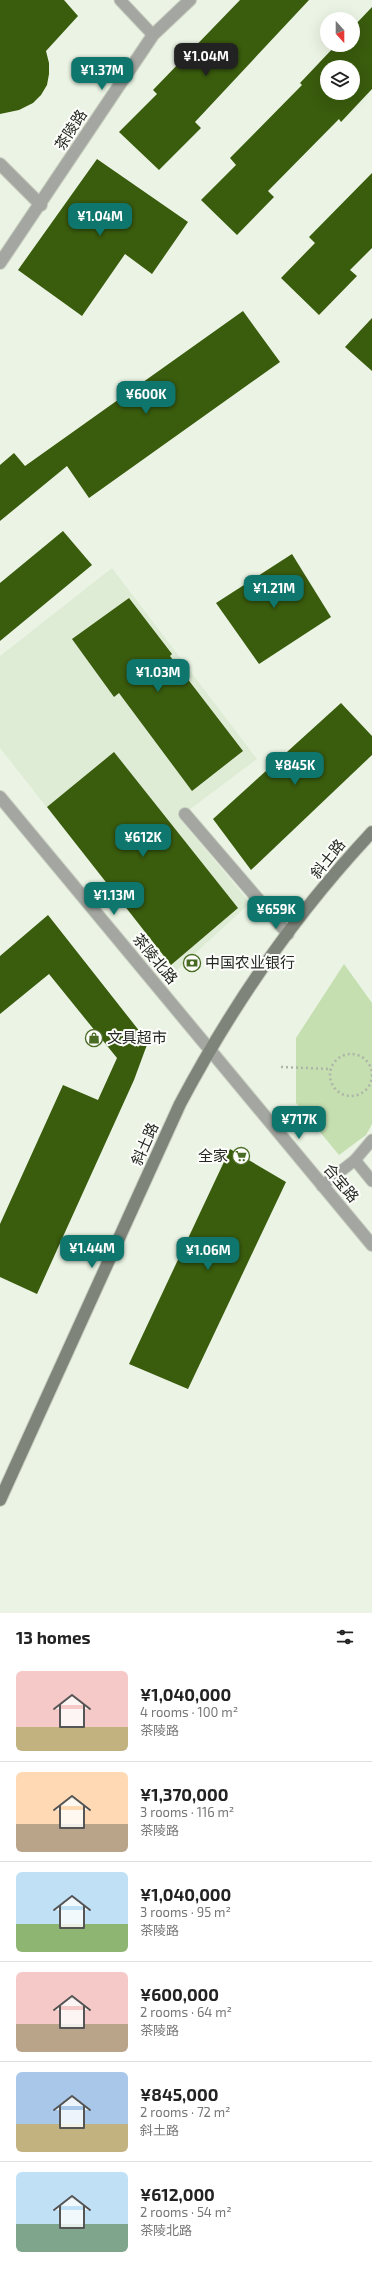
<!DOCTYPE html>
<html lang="en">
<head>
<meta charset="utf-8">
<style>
  body { margin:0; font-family:"Exo 2","Noto Sans SC",sans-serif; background:#f2f2f2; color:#222; height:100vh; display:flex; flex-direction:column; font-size:15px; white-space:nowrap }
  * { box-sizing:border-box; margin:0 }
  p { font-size:13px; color:#767676 }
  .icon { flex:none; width:22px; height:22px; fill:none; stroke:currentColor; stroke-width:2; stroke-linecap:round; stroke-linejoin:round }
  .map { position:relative; height:1613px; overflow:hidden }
  .sheet { display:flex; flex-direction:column; background:#fff; flex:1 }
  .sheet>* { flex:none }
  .needle { width:26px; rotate:159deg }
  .controls { position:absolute; left:320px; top:12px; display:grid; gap:8px }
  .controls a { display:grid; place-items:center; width:40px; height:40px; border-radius:50%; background:#fff; box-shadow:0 4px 16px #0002; font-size:20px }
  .price { position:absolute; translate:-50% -34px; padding:0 9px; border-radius:8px; background:#0f766e; color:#fff; font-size:13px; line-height:26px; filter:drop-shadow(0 1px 2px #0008) }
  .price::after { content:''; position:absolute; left:50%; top:24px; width:12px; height:9px; margin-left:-6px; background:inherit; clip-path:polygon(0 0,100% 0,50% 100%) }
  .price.current { background:#222; color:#fff }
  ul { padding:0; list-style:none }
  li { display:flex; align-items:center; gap:12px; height:100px; padding:0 16px }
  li+li { border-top:1px solid #e0e0e0 }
  li span { display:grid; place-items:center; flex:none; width:112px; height:80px; border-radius:6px; color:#555 }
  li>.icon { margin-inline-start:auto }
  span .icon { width:48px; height:48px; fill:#fffc; stroke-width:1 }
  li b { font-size:17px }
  h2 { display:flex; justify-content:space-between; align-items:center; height:48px; padding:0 16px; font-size:17px }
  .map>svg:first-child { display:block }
  .built { fill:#deebd5 }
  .green { fill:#c5dfb0 }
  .building { fill:#3a5c0d; fill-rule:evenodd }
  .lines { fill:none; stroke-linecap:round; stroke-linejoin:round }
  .lane-casing { stroke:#c8cfc1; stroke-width:13 }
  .street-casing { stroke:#c8cfc1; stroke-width:14 }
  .secondary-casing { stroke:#c8cfc1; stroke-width:14 }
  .path { stroke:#aeb5a8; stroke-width:2.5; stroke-dasharray:2 3; stroke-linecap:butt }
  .lane { stroke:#a4a7a1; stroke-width:11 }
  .street { stroke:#a4a7a1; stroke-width:12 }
  .secondary { stroke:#7f847a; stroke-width:12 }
  .labels { text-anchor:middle; stroke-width:4; stroke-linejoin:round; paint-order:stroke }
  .street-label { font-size:15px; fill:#262923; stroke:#fdfefb }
  .poi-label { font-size:15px; fill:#262923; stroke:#fdfefb; text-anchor:start }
</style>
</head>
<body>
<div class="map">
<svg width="372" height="1613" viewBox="0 0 372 1613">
  <rect width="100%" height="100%" fill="#ebf4e4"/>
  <!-- built -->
  <path class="built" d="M112,568l145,191 -72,54 -4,7 69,83 -74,68 -176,-223v-92z"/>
  <!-- green -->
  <path class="green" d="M344,964l28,39v121l-6,11 -27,20 -43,-52v-65z"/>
  <!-- building -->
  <g class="building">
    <path d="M0,0h64l14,16 -32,35 3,12v11l-2,11 -6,10 -8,8 -14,7 -19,4z"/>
    <path d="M240,0h69l-114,122 6,6 -42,42 -40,-38 38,-38 -4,-4z"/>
    <path d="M372,7v82l-31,33 -2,-3 -71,72 6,6 -37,38 -36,-35 35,-35 -6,-7 72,-73 -2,-2 36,-38h17v-18zM327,67h26v26h-26z"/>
    <path d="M97,159l91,63 -36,52 -27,-20 -43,62 -64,-46z"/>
    <path d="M372,173v75l-22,22 7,6 -38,39 -38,-37 34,-35 -6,-6z"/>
    <path d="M243,311l37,51 -191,136 -22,-32 -67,55v-56l14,-12 11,13z"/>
    <path d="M372,318v53l-27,-24z"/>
    <path d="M63,531l29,34 -92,76v-58z"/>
    <path d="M292,554l39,63 -72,47 -43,-61z"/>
    <path d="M129,598l43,56 -2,2 73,95 -51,40 -73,-98 -5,4 -42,-58z"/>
    <path d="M341,703l31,33v19l-121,115 -38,-51z"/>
    <path d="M114,752l124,156 -67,57 -124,-158z"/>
    <path d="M48,915l100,127 -14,38 -97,214 -37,-17v-53l63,-139 35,15 19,-42 -68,-84 -49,40v-58z"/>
    <path d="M230,1149l56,33 -98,207 -59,-25z"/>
  </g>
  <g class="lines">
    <!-- lane casing -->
    <g class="lane-casing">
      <g id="lane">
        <path d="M120,0l33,35"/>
        <path d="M355,1160l17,21"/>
        <path d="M322,1186l33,-26 17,-20"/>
      </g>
    </g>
    <!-- street casing -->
    <g class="street-casing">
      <g id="street">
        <path d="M0,164l41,41"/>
        <path d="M0,263l153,-228 37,-35"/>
        <path d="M0,797l372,448"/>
        <path d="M185,814l103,120"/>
      </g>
    </g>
    <!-- secondary casing -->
    <g class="secondary-casing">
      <path id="secondary" d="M0,1500l180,-396c52,-98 116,-191 192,-272"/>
    </g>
    <!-- path -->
    <g class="path">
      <circle cx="351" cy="1075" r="21"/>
      <path d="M281,1067l50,2"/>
    </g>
    <!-- lane -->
    <use href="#lane" class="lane"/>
    <!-- street -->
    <use href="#street" class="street"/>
    <!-- secondary -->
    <use href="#secondary" class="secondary"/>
  </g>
  <!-- icons -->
  <defs>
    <g id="bank-ring" transform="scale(0.9)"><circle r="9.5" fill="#fdfefb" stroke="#496b23" stroke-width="1.5"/><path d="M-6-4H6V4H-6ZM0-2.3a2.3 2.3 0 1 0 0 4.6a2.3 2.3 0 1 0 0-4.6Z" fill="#496b23"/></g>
    <g id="shop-ring" transform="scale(0.9)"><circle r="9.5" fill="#fdfefb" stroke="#496b23" stroke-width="1.5"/><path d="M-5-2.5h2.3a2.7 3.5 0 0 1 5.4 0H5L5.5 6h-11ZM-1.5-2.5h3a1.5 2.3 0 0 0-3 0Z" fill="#496b23"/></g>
    <g id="supermarket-ring" transform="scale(0.9)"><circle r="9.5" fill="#fdfefb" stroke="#496b23" stroke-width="1.5"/><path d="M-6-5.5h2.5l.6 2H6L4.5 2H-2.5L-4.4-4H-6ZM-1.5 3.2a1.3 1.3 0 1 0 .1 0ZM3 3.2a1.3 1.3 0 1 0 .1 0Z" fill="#496b23"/></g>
  </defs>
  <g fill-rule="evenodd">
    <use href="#bank-ring" x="192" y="963"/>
    <use href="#shop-ring" x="94" y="1038"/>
    <use href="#supermarket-ring" x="241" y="1156"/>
  </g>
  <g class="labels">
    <!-- street labels -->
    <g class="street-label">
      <text transform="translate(71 130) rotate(-57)" y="5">茶陵路</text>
      <text transform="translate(328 859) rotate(-51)" y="5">斜土路</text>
      <text transform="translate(155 959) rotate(50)" y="5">茶陵北路</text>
      <text transform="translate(145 1144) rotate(-66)" y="5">斜土路</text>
      <text transform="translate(341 1183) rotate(50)" y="5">合宝路</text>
    </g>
    <!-- poi labels -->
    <g class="poi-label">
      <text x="205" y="968">中国农业银行</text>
      <text x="107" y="1043">文具超市</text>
      <text x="228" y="1161" text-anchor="end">全家</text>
    </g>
  </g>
</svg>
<div class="controls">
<a><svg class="needle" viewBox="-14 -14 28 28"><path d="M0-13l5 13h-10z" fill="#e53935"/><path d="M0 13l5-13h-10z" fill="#767676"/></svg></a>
<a><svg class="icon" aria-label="layers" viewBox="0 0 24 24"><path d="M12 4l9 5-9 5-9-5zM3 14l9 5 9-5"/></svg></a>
</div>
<b class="price current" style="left:206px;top:77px">¥1.04M</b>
<b class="price" style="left:102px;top:91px">¥1.37M</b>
<b class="price" style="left:100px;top:237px">¥1.04M</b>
<b class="price" style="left:146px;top:415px">¥600K</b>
<b class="price" style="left:274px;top:609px">¥1.21M</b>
<b class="price" style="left:158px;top:693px">¥1.03M</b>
<b class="price" style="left:295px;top:786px">¥845K</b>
<b class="price" style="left:143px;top:858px">¥612K</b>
<b class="price" style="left:114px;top:916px">¥1.13M</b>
<b class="price" style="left:276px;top:930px">¥659K</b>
<b class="price" style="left:299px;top:1140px">¥717K</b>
<b class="price" style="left:92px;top:1269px">¥1.44M</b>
<b class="price" style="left:208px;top:1271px">¥1.06M</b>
</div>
<section class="sheet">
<h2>13 homes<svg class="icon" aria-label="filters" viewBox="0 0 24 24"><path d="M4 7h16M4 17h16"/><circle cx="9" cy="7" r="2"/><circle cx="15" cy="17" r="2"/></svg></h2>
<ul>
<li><span style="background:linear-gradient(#f6c9c9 70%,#c2b280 0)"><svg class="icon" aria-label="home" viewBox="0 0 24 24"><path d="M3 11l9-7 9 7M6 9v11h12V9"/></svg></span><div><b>¥1,040,000</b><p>4 rooms · 100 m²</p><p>茶陵路</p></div></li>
<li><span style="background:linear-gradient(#ffd9b3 65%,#b9a48a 0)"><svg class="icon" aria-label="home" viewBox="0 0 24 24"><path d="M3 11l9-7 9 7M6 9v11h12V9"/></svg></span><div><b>¥1,370,000</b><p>3 rooms · 116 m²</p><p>茶陵路</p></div></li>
<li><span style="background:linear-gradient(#bfe0f5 65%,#8fb573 0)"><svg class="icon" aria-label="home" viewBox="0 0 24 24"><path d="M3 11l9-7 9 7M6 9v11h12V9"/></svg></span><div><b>¥1,040,000</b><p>3 rooms · 95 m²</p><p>茶陵路</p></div></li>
<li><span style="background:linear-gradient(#f6c9c9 65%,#b9a48a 0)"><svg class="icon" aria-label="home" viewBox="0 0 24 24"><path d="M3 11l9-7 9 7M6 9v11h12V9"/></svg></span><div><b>¥600,000</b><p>2 rooms · 64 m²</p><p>茶陵路</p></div></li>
<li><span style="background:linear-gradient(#a9c7e8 65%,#c2b280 0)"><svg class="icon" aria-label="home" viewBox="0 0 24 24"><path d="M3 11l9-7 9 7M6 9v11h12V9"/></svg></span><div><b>¥845,000</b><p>2 rooms · 72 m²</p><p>斜土路</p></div></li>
<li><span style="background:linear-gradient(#bfe0f5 65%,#7fa58c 0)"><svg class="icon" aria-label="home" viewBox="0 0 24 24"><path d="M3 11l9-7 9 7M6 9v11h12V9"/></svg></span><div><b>¥612,000</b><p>2 rooms · 54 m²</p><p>茶陵北路</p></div></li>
</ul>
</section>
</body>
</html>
